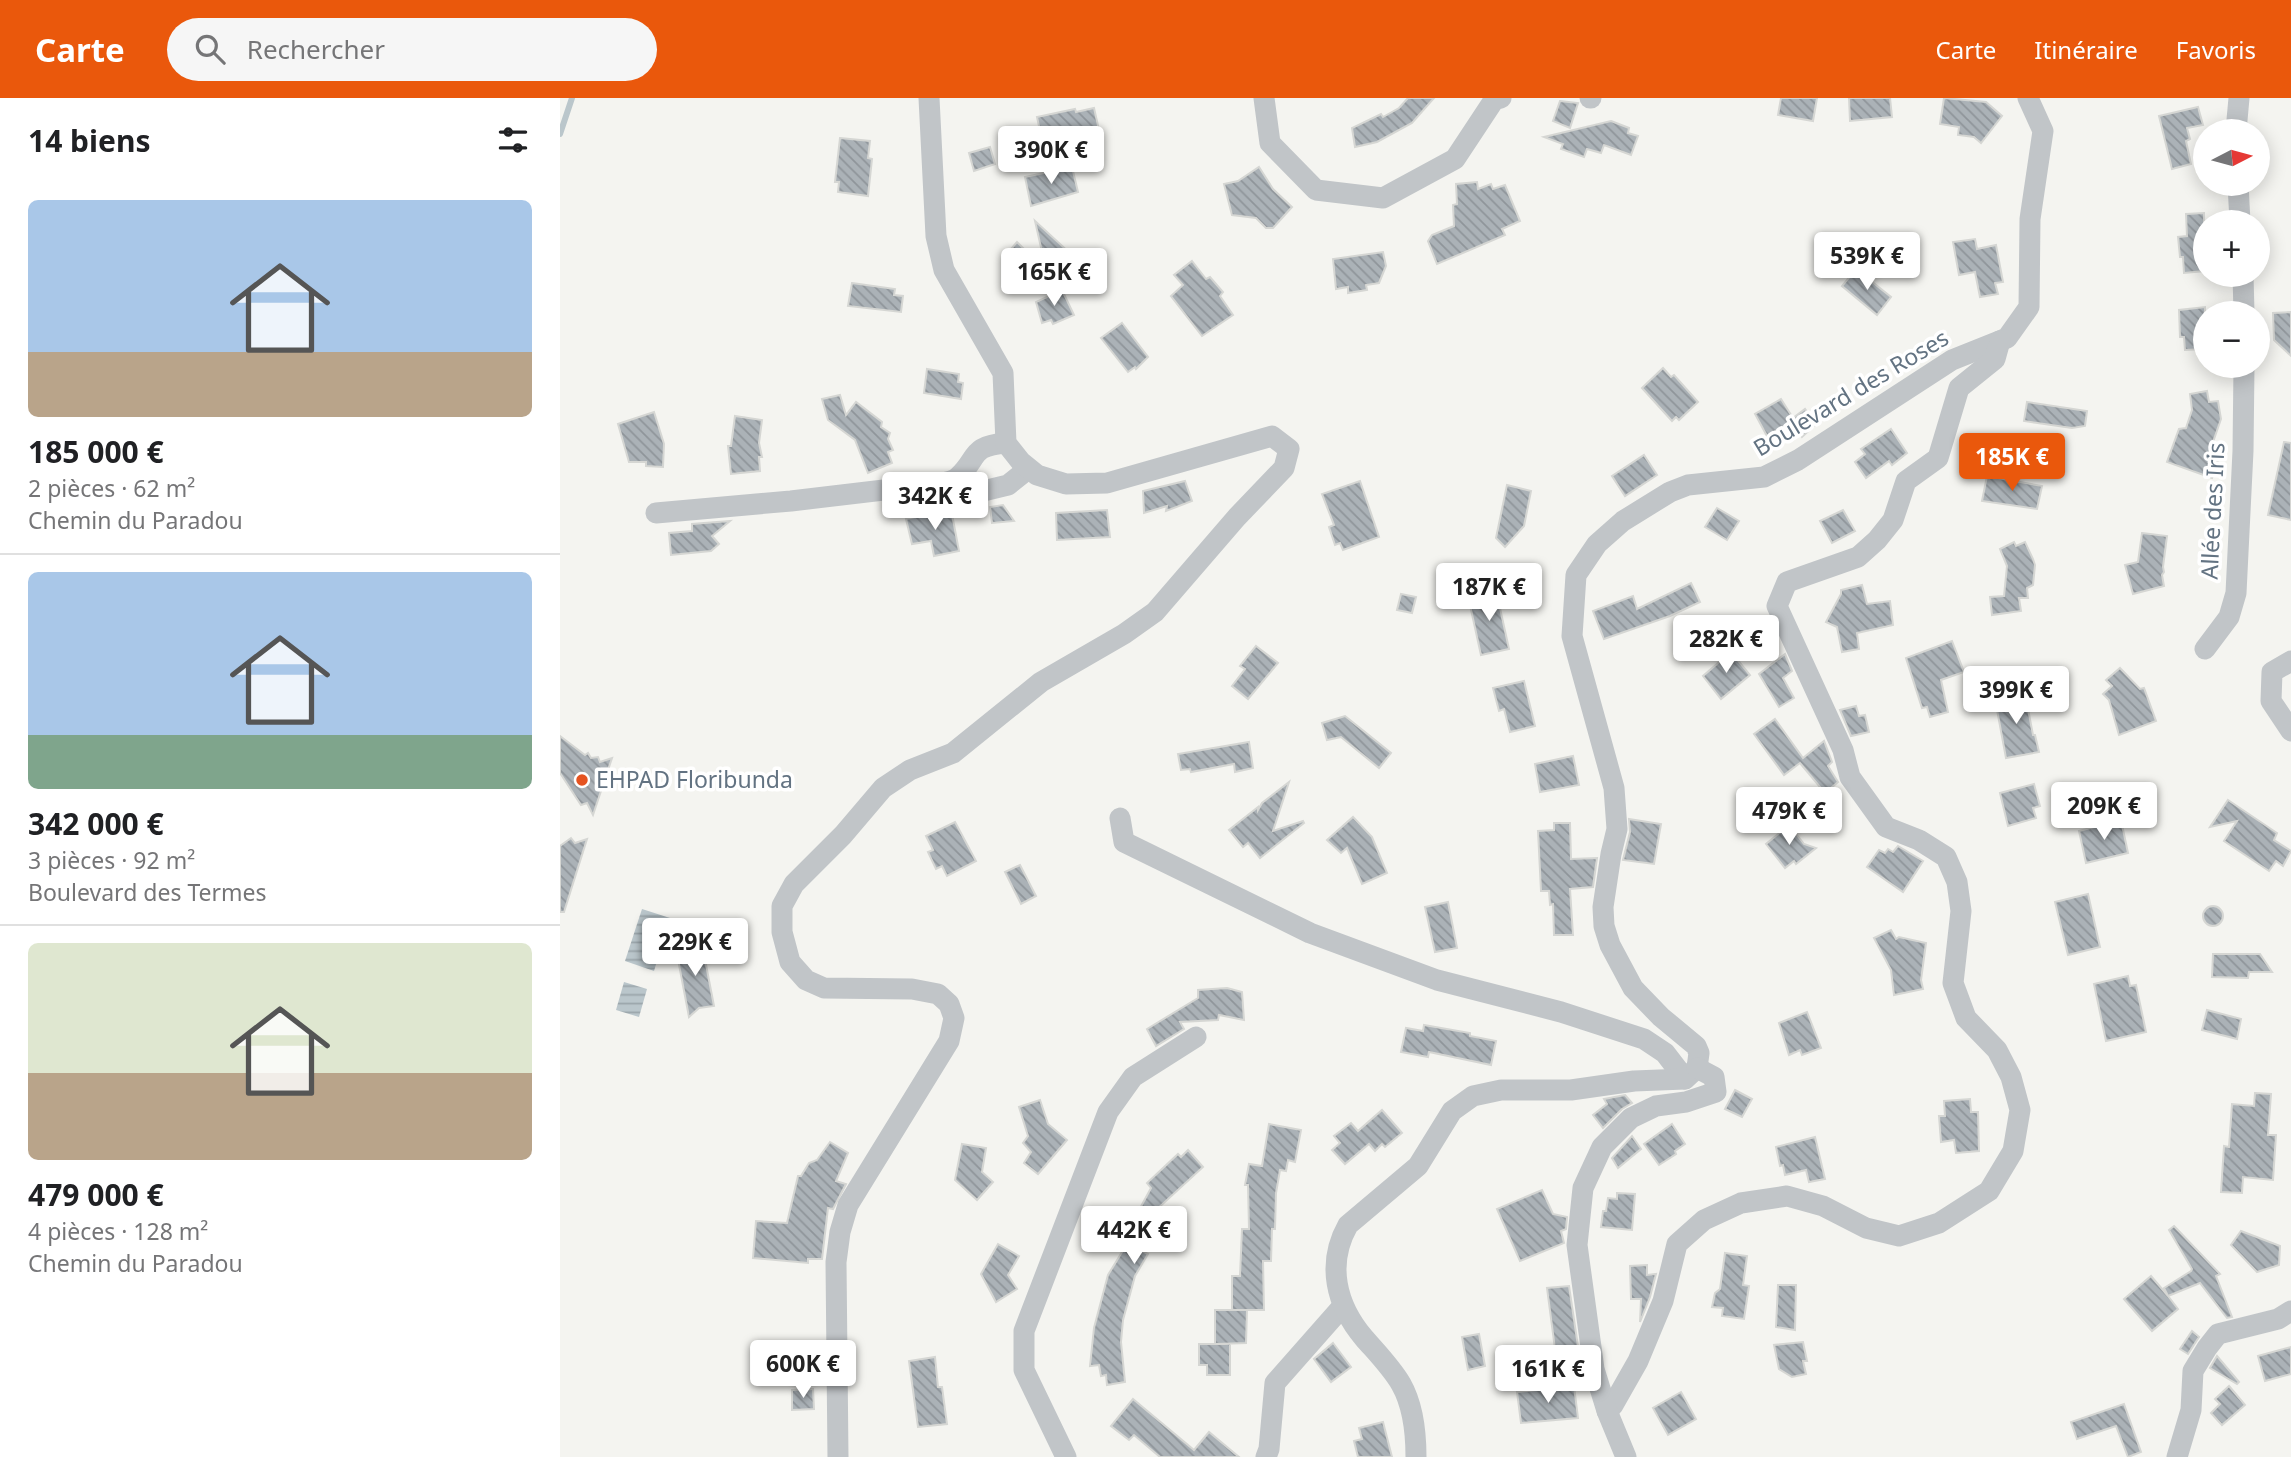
<!DOCTYPE html>
<html lang="fr">
<head>
<meta charset="utf-8">
<style>
  body { margin:0; font-family:"Noto Sans",sans-serif; background:#f6f6f6; color:#202124; height:100vh; display:flex; flex-direction:column; font-size:26px; white-space:nowrap }
  * { box-sizing:border-box; margin:0 }
  p { font-size:23px; color:#757577 }
  .icon { flex:none; width:38px; height:38px; fill:none; stroke:currentColor; stroke-width:2; stroke-linecap:round; stroke-linejoin:round }
  .map { position:relative; flex:1; overflow:hidden }
  .panel { display:flex; flex-direction:column; background:#fff; width:560px }
  .panel>* { flex:none }
  .needle { width:46px; rotate:84deg }
  .buttons { position:absolute; left:1633px; top:21px; display:grid; gap:14px }
  .buttons a { display:grid; place-items:center; width:77px; height:77px; border-radius:50%; background:#fff; box-shadow:0 4px 18px #0003; font-size:35px }
  .price { position:absolute; translate:-50% -60px; padding:0 16px; border-radius:7px; background:#fff; color:#222; font-size:23px; line-height:46px; filter:drop-shadow(0 2px 4px #0008) }
  .price::after { content:''; position:absolute; left:50%; top:42px; width:21px; height:16px; margin-left:-10px; background:inherit; clip-path:polygon(0 0,100% 0,50% 100%) }
  .price.on { background:#ea580c; color:#fff }
  ul { padding:0; list-style:none }
  li { display:grid; align-content:center; gap:14px; height:371px; padding:0 28px }
  li+li { border-top:2px solid #e0e0e0 }
  li span { display:grid; place-items:center; height:217px; border-radius:10px; color:#555 }
  li>.icon { margin-inline-start:auto }
  span .icon { width:126px; height:126px; fill:#fffc; stroke-width:1 }
  li b { font-size:30px }
  h2 { display:flex; justify-content:space-between; align-items:center; height:84px; padding:0 28px; font-size:30px }
  header { display:flex; align-items:center; gap:42px; box-sizing:border-box; height:98px; padding:0 35px; background:#ea580c; color:#fff }
  header strong { font-size:33px }
  nav { display:flex; gap:38px; margin-inline-start:auto; font-size:24px }
  .search { width:490px; height:63px; background:#f6f6f6; display:flex; align-items:center; gap:18px; box-sizing:border-box; padding:0 24px; border-radius:38px; color:#757577; font-size:26px }
  main { display:flex; flex:1; min-height:0 }
  .map>svg:first-child { display:block }
  .water { fill:url(#water-rules) }
  .lines { fill:none; stroke-linecap:round; stroke-linejoin:round }
  .stream { stroke:#bac6cb; stroke-width:6 }
  .building { fill:url(#building-back-hatch); stroke:#d5d6d3; stroke-width:2 }
  .minor { stroke:#c1c5c8; stroke-width:21 }
  .poi-dot { fill:#e55320; stroke:#fff; stroke-width:2.5 }
  .labels { text-anchor:middle; stroke-width:7; stroke-linejoin:round; paint-order:stroke }
  .street-label { font-size:23px; fill:#637382; stroke:#fff }
  .poi-label { font-size:23px; fill:#637382; stroke:#fff; text-anchor:start }
</style>
</head>
<body>
<header>
<strong>Carte</strong>
<div class="search"><svg class="icon" aria-label="search" viewBox="0 0 24 24"><circle cx="10" cy="10" r="6"/><path d="M15 15l6 6"/></svg>Rechercher</div>
<nav><a>Carte</a><a>Itinéraire</a><a>Favoris</a></nav>
</header>
<main>
<section class="panel">
<h2>14 biens<svg class="icon" aria-label="filters" viewBox="0 0 24 24"><path d="M4 7h16M4 17h16"/><circle cx="9" cy="7" r="2"/><circle cx="15" cy="17" r="2"/></svg></h2>
<ul>
<li><span style="background:linear-gradient(#a9c7e8 70%,#b9a48a 0)"><svg class="icon" aria-label="home" viewBox="0 0 24 24"><path d="M3 11l9-7 9 7M6 9v11h12V9"/></svg></span><div><b>185 000 €</b><p>2 pièces · 62 m²</p><p>Chemin du Paradou</p></div></li>
<li><span style="background:linear-gradient(#a9c7e8 75%,#7fa58c 0)"><svg class="icon" aria-label="home" viewBox="0 0 24 24"><path d="M3 11l9-7 9 7M6 9v11h12V9"/></svg></span><div><b>342 000 €</b><p>3 pièces · 92 m²</p><p>Boulevard des Termes</p></div></li>
<li><span style="background:linear-gradient(#dfe7d0 60%,#b9a48a 0)"><svg class="icon" aria-label="home" viewBox="0 0 24 24"><path d="M3 11l9-7 9 7M6 9v11h12V9"/></svg></span><div><b>479 000 €</b><p>4 pièces · 128 m²</p><p>Chemin du Paradou</p></div></li>
</ul>
</section>
<div class="map">
<svg width="1731" height="1359" viewBox="0 0 1731 1359">
  <defs>
    <pattern id="water-rules" width="6" height="5" patternUnits="userSpaceOnUse" patternTransform="scale(1.75)"><rect width="6" height="5" fill="#bac6cb"/><path d="M0 2.5h6" fill="none" stroke="#9ba5aa"/></pattern>
    <pattern id="building-back-hatch" width="6" height="6" patternUnits="userSpaceOnUse" patternTransform="scale(1.75)"><rect width="6" height="6" fill="#abb2b7"/><path d="M-1 5l2 2M0 0l6 6M5-1l2 2" fill="none" stroke="#8f959a"/></pattern>
  </defs>
  <rect width="100%" height="100%" fill="#f4f4f0"/>
  <!-- water -->
  <g class="water">
    <path d="M82,811l28,9 -16,53 -29,-10z"/>
    <path d="M64,884l23,7 -8,28 -23,-7z"/>
  </g>
  <g class="lines">
    <!-- stream -->
    <path class="stream" d="M0,36l12,-36"/>
  </g>
  <!-- building -->
  <g class="building">
    <path d="M848,0h26l-22,25 -35,19 -22,5 -3,-19 29,-14 2,3 16,-9z"/>
    <path d="M1221,0h36l-4,23 -35,-6z"/>
    <path d="M1289,0h41l2,19 -42,4z"/>
    <path d="M1384,0l42,4 16,14 -21,27 -7,-6 -16,-2 1,-8 -19,-3z"/>
    <path d="M1000,3l18,2 -8,25 -17,-7z"/>
    <path d="M1638,9l5,18 -16,3 3,11 -4,2 5,23 -19,5 -13,-53z"/>
    <path d="M534,10l5,22 -57,10 -5,-23 38,-8 1,3z"/>
    <path d="M1051,23l18,7 -1,5 10,3 -7,19 -27,-10 -3,8 -14,-4 -3,8 -23,-8 2,-5 -19,-7z"/>
    <path d="M280,40l30,3 -2,17 4,1 -4,37 -30,-4 1,-10h-4z"/>
    <path d="M430,49l5,17 -21,7 -5,-18z"/>
    <path d="M512,69l6,25 -47,14 -6,-29z"/>
    <path d="M699,69l14,22 19,18 -19,21h-7l-10,-10 -24,-3 -8,-31 14,-3z"/>
    <path d="M917,84l1,7 13,-5 2,5 12,-4 15,36 -18,8 3,6 -68,29 -9,-23 4,-6 22,-9 -1,-21 4,-1 -1,-20z"/>
    <path d="M1644,115l1,58 -21,2 -1,-16h-3l-2,-20 9,-1 -1,-22z"/>
    <path d="M475,123l37,34 -12,13 -18,-16z"/>
    <path d="M1415,141l2,10 19,-4 7,37 -8,1 3,11 -18,3 -5,-25 -16,3 -6,-33z"/>
    <path d="M457,144l18,18 -12,13 -18,-17z"/>
    <path d="M823,154l3,14 -7,17 -13,2 1,5 -19,3v-6l-12,2 -3,-30z"/>
    <path d="M632,163l14,18 4,-2 13,15 -3,4 13,19 -31,21 -31,-40 12,-11 -9,-10z"/>
    <path d="M1296,171l35,28 -14,18 -35,-29z"/>
    <path d="M292,185l43,6 -1,6 9,1 -2,16 -53,-6z"/>
    <path d="M502,192l12,25 -21,9 -2,-4 -9,3 -6,-21z"/>
    <path d="M1645,209v42l-20,1 -1,-13h-4l-1,-27z"/>
    <path d="M1731,214v44l-17,-16 -1,-27z"/>
    <path d="M562,225l26,34 -12,12 -1,-2 -7,5 -27,-34z"/>
    <path d="M1103,270l8,9 3,-2 24,27 -19,18 -3,-3 -4,4 -30,-33z"/>
    <path d="M367,271l32,5 -1,8 5,1 -2,16 -37,-6z"/>
    <path d="M1647,293l2,11 9,-1 3,18 -10,29 10,4 -9,26 -45,-16 12,-33 7,-1 6,-18 -2,-16z"/>
    <path d="M280,297l6,20 10,-13 26,20 -1,5 9,6 -2,6 5,11 -5,2 4,11 -24,10 -13,-33 -27,-20 -6,-21z"/>
    <path d="M1221,301l12,19 12,-9 11,15 -14,13 -9,-16 -26,15 -12,-22z"/>
    <path d="M1467,304l60,9 -2,15 -13,2 -48,-7z"/>
    <path d="M94,314l10,32 -1,23 -17,-1v-4h-17l-11,-38z"/>
    <path d="M175,318l27,4 -3,23 3,14h-3l1,14 -29,3 -3,-28h3z"/>
    <path d="M1331,331l16,24 -15,12 -3,-4 -23,17 -11,-16 10,-8 -4,-5z"/>
    <path d="M1724,344l7,1v77l-23,-5z"/>
    <path d="M1084,357l13,20 -32,21 -13,-20z"/>
    <path d="M1427,378l55,10 -5,23 -55,-8z"/>
    <path d="M625,383l7,20 -26,10 1,-5 -23,7 -1,-22z"/>
    <path d="M800,383l19,56 -36,13 -3,-7 -5,2 -6,-18 5,-2 -12,-31z"/>
    <path d="M947,387l24,6 -7,35 -19,21 -9,-9z"/>
    <path d="M443,407l11,16 -22,2 -2,-16z"/>
    <path d="M1157,410l22,13 -12,19 -22,-13z"/>
    <path d="M391,411l8,42 -25,5 -3,-15 -19,3 -6,-25z"/>
    <path d="M547,412l3,27 -53,3 -1,-27z"/>
    <path d="M1283,412l12,21 -23,12 -12,-22z"/>
    <path d="M170,423l-18,15 7,8 -8,7 -40,4 -2,-22 23,-2v-7z"/>
    <path d="M1582,435l25,3 -4,31 1,5 -2,3 2,11 -31,8 -8,-29 13,-3z"/>
    <path d="M1454,444l2,4 9,-4 8,17 2,6 -2,20 -6,3 1,10h-9l2,13 -29,4 -2,-18 14,-1 3,-30 -7,-17z"/>
    <path d="M1131,485l9,19 -30,14 -66,23 -11,-28 40,-15 4,13z"/>
    <path d="M1302,487l5,19 23,-3 3,24 -36,8 2,16 -17,3 -5,-25 -11,-5 15,-28v-4z"/>
    <path d="M936,492l13,59 -28,6 -13,-59z"/>
    <path d="M841,496l15,3 -4,16 -15,-3z"/>
    <path d="M1392,543l12,31 -23,8 7,32 -18,5 -3,-10 -5,1 -16,-50z"/>
    <path d="M696,548l22,17 -30,36 -16,-13 13,-17 -5,-3z"/>
    <path d="M1171,554l19,23 -29,24 -18,-23z"/>
    <path d="M1225,556l7,17 -9,7 11,20 -15,9 -20,-33z"/>
    <path d="M1560,570l20,21 4,-1 12,33 -37,14 -10,-35 -6,-6 9,-8 -6,-6z"/>
    <path d="M964,583l11,45 -25,6 -6,-23 -5,2 -6,-23z"/>
    <path d="M1465,595l8,42h2l4,17 -33,6 -11,-59z"/>
    <path d="M1296,608l3,10 6,-1 4,17 -18,4 -11,-26z"/>
    <path d="M785,618l46,37 -12,15 -38,-31 -14,3 -5,-17z"/>
    <path d="M1215,621l28,39 21,-17 8,21 -4,4 10,16 -13,11 -25,-30 -16,12 -30,-41z"/>
    <path d="M0,638l25,19 3,-2 3,5 7,-1 2,5 12,-4 -19,57 -6,-12 -6,2 -21,-32z"/>
    <path d="M689,644l4,26 -18,4 -1,-8 -43,8 -1,-3 -9,1 -3,-16z"/>
    <path d="M1013,658l6,29 -39,7 -5,-28z"/>
    <path d="M729,684l-16,49 30,-10 1,2 -44,35 -12,-15 -5,4 -14,-17 29,-23v3l4,-7z"/>
    <path d="M1474,686l6,22 -7,2 3,10 -28,8 -8,-33z"/>
    <path d="M1668,702l49,33 -3,7 17,11 -8,15 -7,-5 -7,10 -45,-30 13,-20 -27,6z"/>
    <path d="M793,719l19,20 15,36 -25,11 -15,-36 -6,5 -14,-13z"/>
    <path d="M1069,721l32,5 -7,40 -31,-4 7,-28z"/>
    <path d="M1561,722l7,33 -42,10 -7,-32z"/>
    <path d="M395,724l21,39 -29,15 -5,-10 -6,3 -8,-17 5,-2 -7,-14z"/>
    <path d="M994,725h16l1,36 26,-1 -4,29 -23,2 3,46h-19l-1,-31 -3,1 -1,-14h-8l-3,-60 16,-1z"/>
    <path d="M1229,727l15,19 12,4 -20,16 -2,-3 -9,7 -19,-24z"/>
    <path d="M11,740l4,5 12,-4 -23,73h-4v-66z"/>
    <path d="M1338,748l25,15 -20,31 -36,-25 12,-17 6,3 3,-4 5,3z"/>
    <path d="M460,767l16,31 -15,8 -16,-32z"/>
    <path d="M1528,796l12,53 -32,8 -13,-53z"/>
    <path d="M888,804l9,46 -22,4 -10,-45z"/>
    <circle cx="1653" cy="818" r="10"/>
    <path d="M1331,832l5,9 3,-2 27,6 -5,37 2,9 -29,6 -3,-25 -17,-32z"/>
    <path d="M142,846l12,62 -15,2 -10,9 -13,-68z"/>
    <path d="M1653,856h47l12,18h-23l-1,6 -36,-1z"/>
    <path d="M1568,878l2,10 6,-1 10,47 -40,9 -12,-57z"/>
    <path d="M667,890l15,4 2,28 -25,-5 -1,5 -38,2 4,7 -28,17 -9,-17 51,-31v-8z"/>
    <path d="M1647,912l34,9 -4,20 -35,-9z"/>
    <path d="M1247,914l14,36 -19,7 -2,-5 -11,5 -10,-32z"/>
    <path d="M864,927l46,8v3l26,5 -5,24 -62,-13 -1,5 -27,-5 5,-24 17,3z"/>
    <path d="M1175,992l17,9 -10,18 -17,-8z"/>
    <path d="M1695,995l16,1 -3,41h8l-3,45 -30,-3 -1,16 -21,-1 3,-46 5,1 3,-43 22,2z"/>
    <path d="M1065,997l7,8 -10,6 -19,19 -10,-13 14,-11 -3,-5z"/>
    <path d="M1410,1001l1,13h7l1,39 -23,2 -2,-13 -13,2 -2,-26h6l-1,-15z"/>
    <path d="M480,1002l8,24 19,16 -29,34 -14,-11 7,-11 -8,-9 5,-7 -9,-29z"/>
    <path d="M822,1012l20,23 -17,14 -3,-3 -7,7 -6,-7 -24,20 -13,-14 8,-7 -6,-7 17,-13 7,8z"/>
    <path d="M709,1026l32,6 -6,32 -7,-2 -2,11 -6,-1 -4,23 -1,36h-3l-1,32h-8l1,49h-32v-34h8l2,-47h7l-1,-44h-3l4,-21 13,2z"/>
    <path d="M1112,1026l13,20 -10,7 1,3 -17,11 -15,-21z"/>
    <path d="M1072,1038l9,13 -23,19 -6,-10z"/>
    <path d="M1255,1039l10,42 -16,3 -3,-12 -21,5 -2,-10 -3,1 -4,-19z"/>
    <path d="M270,1044l18,11 -12,28 10,3 -13,25 -5,-1 -6,51h-14v4l-55,-5 3,-37 31,2 11,-47h3l8,-13 8,-3z"/>
    <path d="M402,1046l24,4 -4,24 11,10 -16,18 -22,-20z"/>
    <path d="M628,1052l15,17 -47,43 8,5 -16,27 -4,10 4,2 -13,22 -12,44 -2,22 4,40 -18,3 -1,-10 -5,1 -2,-11 -9,1 4,-38 14,-53 14,-23 -3,-2 9,-19 -5,-3 11,-19 4,3 13,-24 -4,-5 31,-29 3,3z"/>
    <path d="M982,1092l11,24 14,3 -1,12 -5,2 3,12 -44,18 -23,-52z"/>
    <path d="M1057,1095l18,1 -3,36 -31,-3 2,-16h3l2,-13 9,1z"/>
    <path d="M1614,1128l46,48 -4,2 16,41 -5,1 -27,-35 -32,13 10,13 -26,22 -28,-32 27,-23 17,20 -4,-8 27,-17 1,-2 -23,-39z"/>
    <path d="M1681,1133l39,15 -1,19 -22,7 -26,-27z"/>
    <path d="M438,1146l21,12 -11,19 9,14 -21,13 -15,-28z"/>
    <path d="M1165,1155l22,3 -4,29 6,1 -5,33 -22,-3 1,-8 -11,-1 3,-14 5,-4z"/>
    <path d="M1087,1167v10l9,-1 -6,23 -10,25 1,-23h-10l-1,-33z"/>
    <path d="M1218,1187h18l-1,45 -19,-3z"/>
    <path d="M1009,1188l10,67v21l-17,1 -3,-27 -4,1 -8,-61z"/>
    <path d="M655,1212h32l-1,33 -30,1h14v31h-23v-10h-8v-21h16z"/>
    <path d="M1632,1233l7,6 -11,17 -8,-5z"/>
    <path d="M919,1236l6,32 -17,4 -6,-33z"/>
    <path d="M1243,1244l4,19h-4l3,13 -14,3 -13,-8 -5,-24z"/>
    <path d="M773,1245l18,24 -20,15 -17,-23z"/>
    <path d="M1731,1249v27l-26,7 -7,-25z"/>
    <path d="M1657,1258l22,26 -2,2 -27,-16z"/>
    <path d="M375,1259l3,30h4l5,37 -29,3 -9,-66z"/>
    <path d="M1014,1288l4,32 -57,5 -4,-31z"/>
    <path d="M1669,1288l16,19 -23,20 -11,-12 9,-9 -5,-5z"/>
    <path d="M253,1291l1,20 -22,1v-20z"/>
    <path d="M1121,1294l15,27 -28,16 -15,-27z"/>
    <path d="M573,1301l61,51 15,-18 30,25h-79l-26,-22 -5,5 -18,-14z"/>
    <path d="M1564,1306l17,48 -13,5 -12,-31 -39,13 -6,-17z"/>
    <path d="M823,1324l9,35h-34l-4,-16 8,-2 -3,-11z"/>
  </g>
  <g class="lines">
    <!-- minor -->
    <g class="minor">
      <path d="M704,0l6,45 46,47 67,8 72,-39 39,-59 7,-2"/>
      <path d="M1030,0h1"/>
      <path d="M1676,33l3,-33"/>
      <path d="M1678,86l2,38"/>
      <path d="M1683,177l1,38"/>
      <path d="M368,398l47,-3 33,-8 20,-16"/>
      <path d="M96,415l135,-12 152,-18c5,-1 12,-3 15,-6 21,-19 11,-31 48,-34"/>
      <path d="M1645,551l24,-32 7,-24 7,-142 1,-85"/>
      <path d="M1731,563l-19,11 -1,29 20,30"/>
      <path d="M560,720l4,24 186,91 127,47 124,32 83,27 21,14 20,26"/>
      <path d="M1137,970l2,-15 -3,-7 -35,-29 -28,-29 -23,-43 -6,-19 -1,-19 8,-53 6,-25 -3,-41 -42,-152 4,-61 21,-31 26,-23 47,-29 18,-7 76,-8 34,-17 154,-100 55,-22 22,-31 1,-88 13,-88 -15,-33"/>
      <path d="M1047,1313l6,-6 25,-44 25,-60 14,-57 27,-24 37,-17 46,-7 36,10 43,22 33,8 40,-13 50,-32 24,-40 7,-41 -9,-33 -14,-27 -31,-32 -13,-35 8,-72 -4,-29 -11,-25 -27,-17 -33,-13 -36,-50 -7,-27 -66,-144 10,-24 71,-25 19,-17 16,-20 13,-39 32,-23 21,-70 36,-29 5,-18"/>
      <path d="M278,1359l-2,-195 4,-30 8,-27 101,-164 5,-23 -5,-14 -11,-10 -26,-5 -88,-1 -18,-8 -16,-18 -8,-30v-26l12,-22 49,-49 40,-47 27,-18 43,-17 88,-71 83,-48 31,-22 82,-95 47,-49 5,-19 -17,-13 -165,47 -41,1 -29,-9 -16,-13 -15,-19 -3,-70 -59,-103 -8,-34 -7,-138"/>
      <path d="M506,1359l-42,-87v-39l84,-219 25,-35 63,-40"/>
      <path d="M706,1359l3,-8 6,-66 67,-76"/>
      <path d="M856,1359c0,-23 -3,-52 -15,-73 -10,-17 -24,-31 -37,-46 -28,-33 -38,-74 -16,-113l70,-59 34,-55 21,-15 28,-6h70l63,-9 51,-2 12,-11"/>
      <path d="M1066,1359l-19,-46 -13,-42 -17,-124 6,-57 19,-41 29,-29 25,-12 30,-4 30,-10 -2,-15 -17,-9"/>
      <path d="M1617,1359l14,-47 2,-39 14,-23 11,-14 60,-15 13,-8"/>
    </g>
  </g>
  <!-- markers -->
  <circle class="poi-dot" cx="22" cy="682" r="7"/>
  <g class="labels">
    <!-- street labels -->
    <g class="street-label">
      <text transform="translate(1291 295) rotate(-31)" y="8">Boulevard des Roses</text>
      <text transform="translate(1653 413) rotate(-87)" y="8">Allée des Iris</text>
    </g>
    <!-- poi labels -->
    <g class="poi-label">
      <text x="36" y="690">EHPAD Floribunda</text>
    </g>
  </g>
</svg>
<div class="buttons">
<a><svg class="needle" viewBox="-14 -14 28 28"><path d="M0-13l5 13h-10z" fill="#e53935"/><path d="M0 13l5-13h-10z" fill="#757577"/></svg></a>
<a>+</a>
<a>−</a>
</div>
<b class="price" style="left:491px;top:88px">390K €</b>
<b class="price" style="left:1307px;top:194px">539K €</b>
<b class="price" style="left:494px;top:210px">165K €</b>
<b class="price on" style="left:1452px;top:395px">185K €</b>
<b class="price" style="left:375px;top:434px">342K €</b>
<b class="price" style="left:929px;top:525px">187K €</b>
<b class="price" style="left:1166px;top:577px">282K €</b>
<b class="price" style="left:1456px;top:628px">399K €</b>
<b class="price" style="left:1544px;top:744px">209K €</b>
<b class="price" style="left:1229px;top:749px">479K €</b>
<b class="price" style="left:135px;top:880px">229K €</b>
<b class="price" style="left:574px;top:1168px">442K €</b>
<b class="price" style="left:243px;top:1302px">600K €</b>
<b class="price" style="left:988px;top:1307px">161K €</b>
</div>
</main>
</body>
</html>
